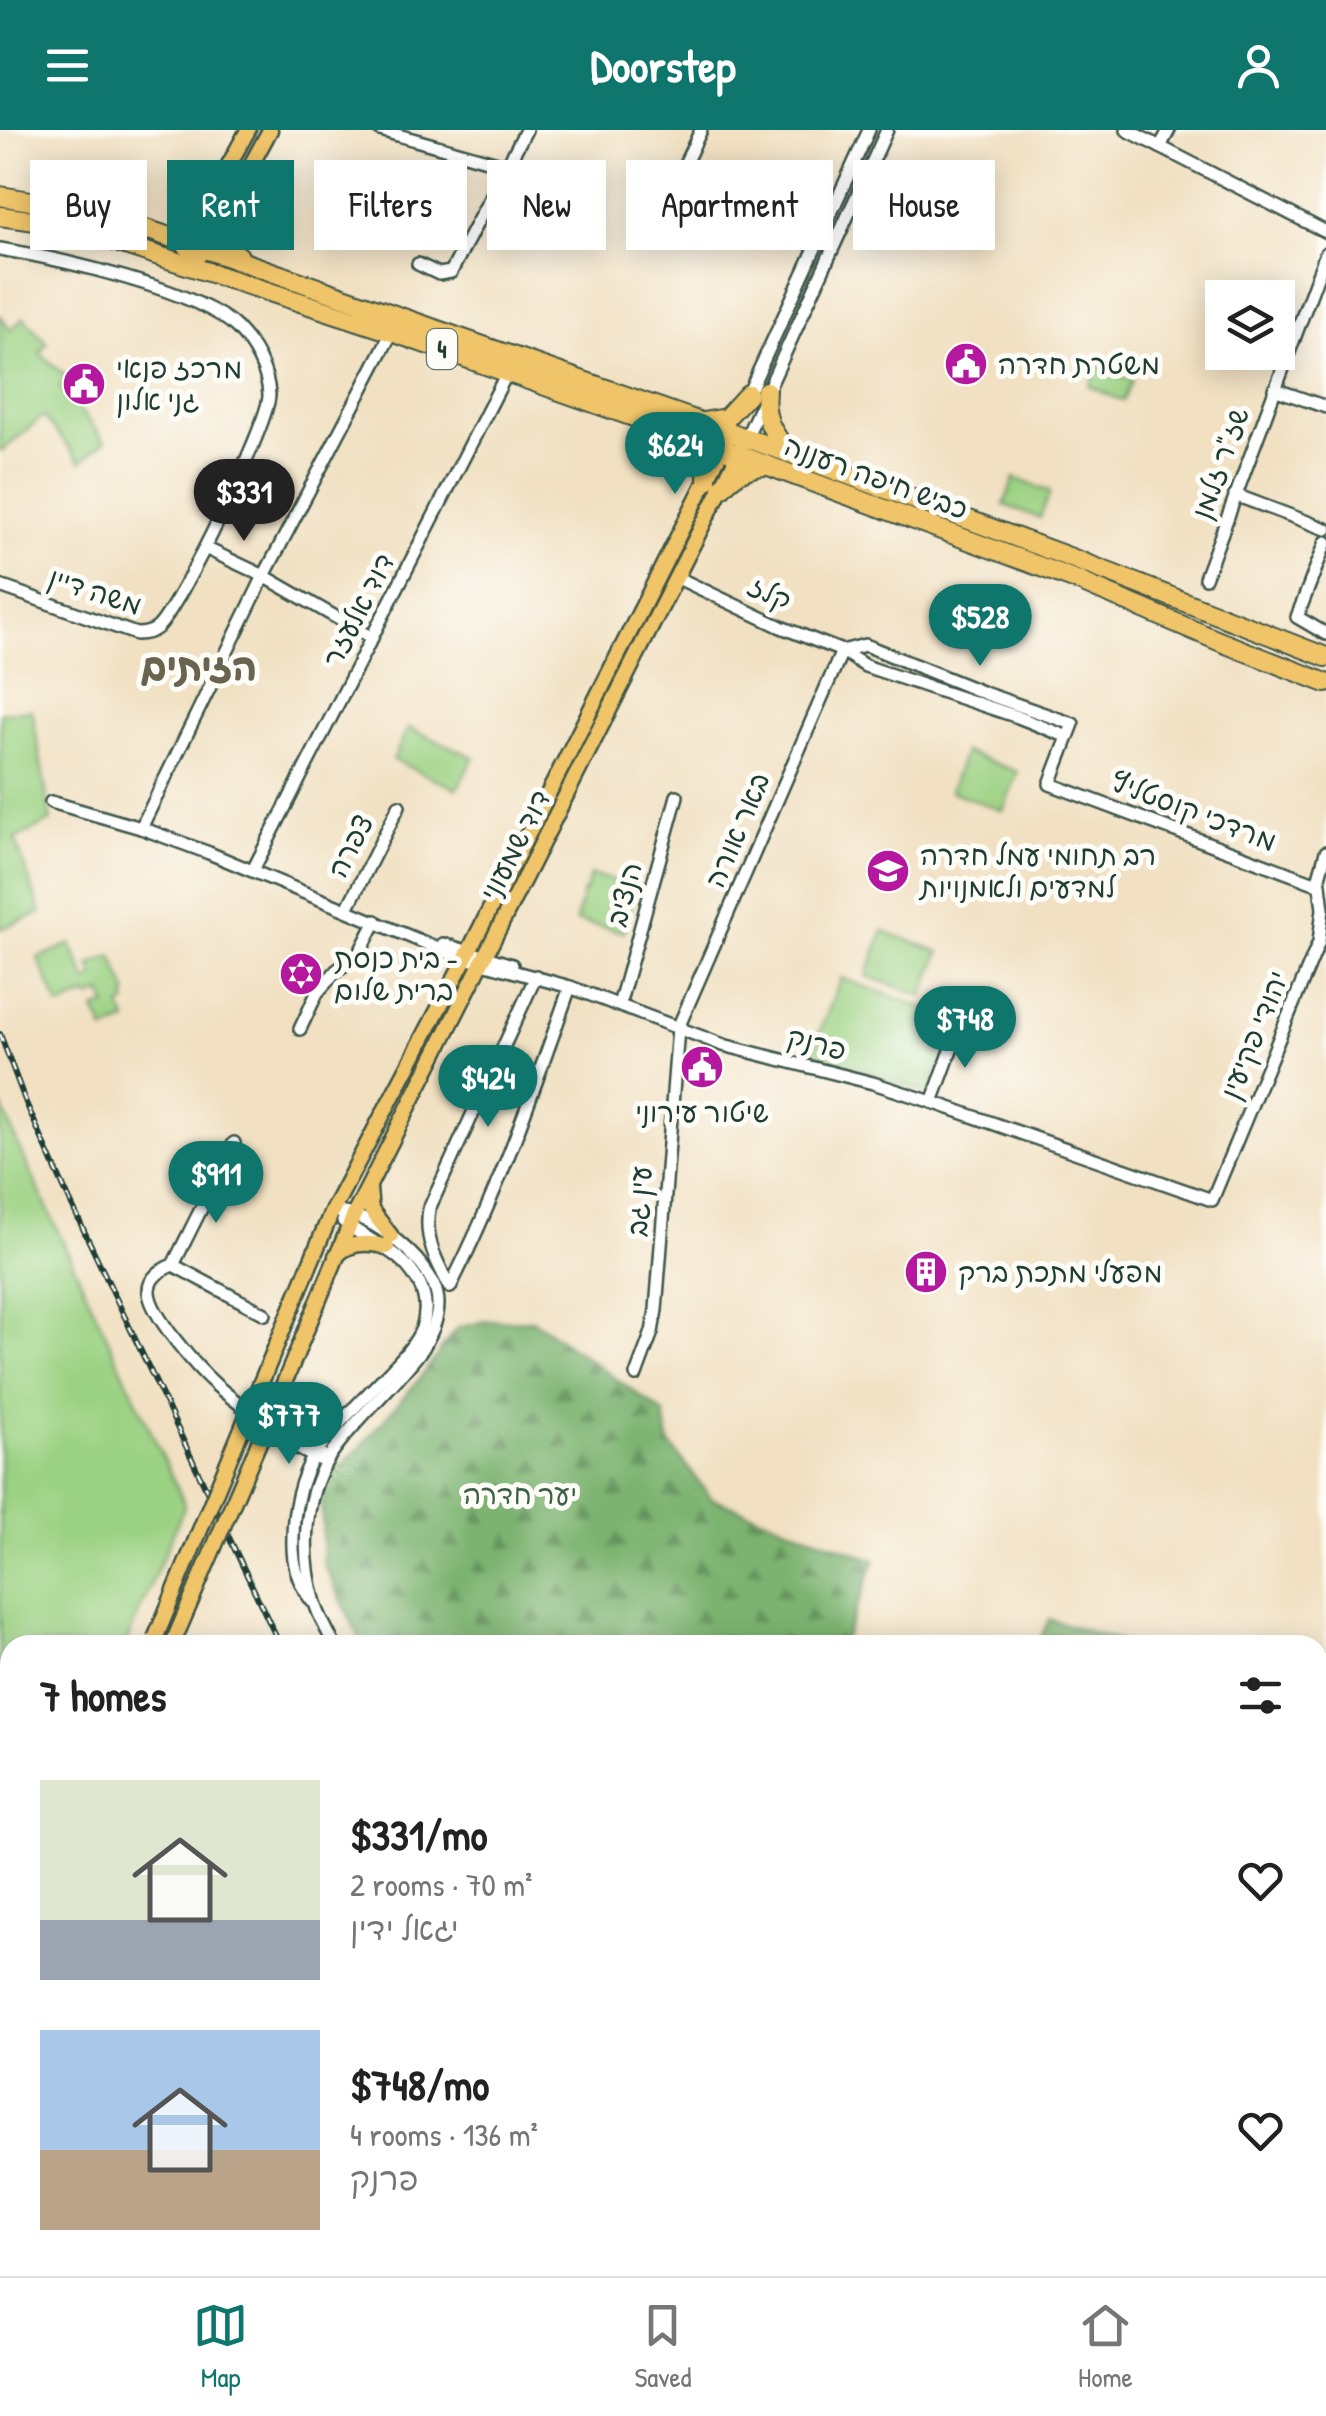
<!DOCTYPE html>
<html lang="en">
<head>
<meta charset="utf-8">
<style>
  body { margin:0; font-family:"Patrick Hand","Playpen Sans Hebrew",sans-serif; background:#f2f2f2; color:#222; height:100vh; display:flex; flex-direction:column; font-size:38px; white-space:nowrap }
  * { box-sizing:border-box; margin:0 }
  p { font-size:32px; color:#767676 }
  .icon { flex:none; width:55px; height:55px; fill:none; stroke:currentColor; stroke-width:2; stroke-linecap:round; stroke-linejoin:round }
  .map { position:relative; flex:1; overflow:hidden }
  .drawer { position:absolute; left:0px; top:1505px; width:1328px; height:642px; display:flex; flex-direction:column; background:#fff; border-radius:30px 30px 0 0; box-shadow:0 5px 25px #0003 }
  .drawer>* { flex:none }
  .banner { position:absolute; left:30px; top:30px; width:1268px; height:90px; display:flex; gap:20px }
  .controls { position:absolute; left:1205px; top:150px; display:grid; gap:20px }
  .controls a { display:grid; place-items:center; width:90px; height:90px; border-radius:0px; background:#fff; box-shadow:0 5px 25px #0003; font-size:50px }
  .price { position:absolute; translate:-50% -85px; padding:0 22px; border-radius:35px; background:#0f766e; color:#fff; font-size:32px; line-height:65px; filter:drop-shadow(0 2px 5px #0008) }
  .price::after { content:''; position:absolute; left:50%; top:60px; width:30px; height:22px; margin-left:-15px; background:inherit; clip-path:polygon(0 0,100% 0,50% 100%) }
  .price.active { background:#222; color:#fff }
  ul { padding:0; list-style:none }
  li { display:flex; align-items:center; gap:30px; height:250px; padding:0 40px }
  li span { display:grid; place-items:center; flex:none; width:280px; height:200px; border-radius:0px; color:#555 }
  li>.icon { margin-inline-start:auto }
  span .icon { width:120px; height:120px; fill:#fffc; stroke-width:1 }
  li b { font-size:42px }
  h2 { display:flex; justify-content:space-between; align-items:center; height:120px; padding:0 40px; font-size:42px }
  .pill { padding:0 35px; border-radius:0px; background:#fff; box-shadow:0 5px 25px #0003; font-size:35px; line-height:90px }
  .pill.active { background:#0f766e; color:#fff }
  header { display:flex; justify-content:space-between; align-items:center; height:130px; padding:0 40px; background:#0f766e; color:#fff; font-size:45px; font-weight:700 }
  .dock { display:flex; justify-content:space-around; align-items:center; height:140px; border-top:2px solid #e0e0e0; background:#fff; font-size:28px; color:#767676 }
  .dock a { display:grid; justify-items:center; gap:5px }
  .dock .active { color:#0f766e }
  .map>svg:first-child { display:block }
  .green { fill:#9bd182; stroke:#5d875b; stroke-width:2.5 }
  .forest { fill:url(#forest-firs); stroke:#4e7852; stroke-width:2.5 }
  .sand { fill:url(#sand-dots); stroke:#868c69; stroke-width:2.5 }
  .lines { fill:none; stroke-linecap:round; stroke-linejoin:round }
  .minor-casing { stroke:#3e5549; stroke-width:16 }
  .major-casing { stroke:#3e5549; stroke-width:19 }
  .highway-casing { stroke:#3e5549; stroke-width:22 }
  .minor { stroke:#fff; stroke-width:11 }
  .major { stroke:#f0c469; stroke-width:14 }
  .highway { stroke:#f0c469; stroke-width:18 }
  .rail-casing { stroke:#1f3d34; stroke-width:6 }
  .rail { stroke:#fdfcf7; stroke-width:2.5; stroke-dasharray:8; stroke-linecap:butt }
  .major-bridge-casing { stroke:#3e5549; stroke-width:19; stroke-linecap:butt }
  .major-bridge { stroke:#f0c469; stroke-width:14 }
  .labels { text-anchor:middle; stroke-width:10; stroke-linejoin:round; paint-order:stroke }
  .shield { fill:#fdfcf7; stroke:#62766e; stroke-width:2.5 }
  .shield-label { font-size:25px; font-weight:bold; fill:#1f3d34 }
  .poi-label { font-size:28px; fill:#1f3d34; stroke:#fdfcf7; text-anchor:start }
  .street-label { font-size:28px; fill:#1f3d34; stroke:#fdfcf7 }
  .park-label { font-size:28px; fill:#3e6248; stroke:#fdfcf7 }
  .district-label { font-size:38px; font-weight:bold; fill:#6a6350; stroke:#fdfcf7 }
</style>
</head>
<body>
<header><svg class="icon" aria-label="menu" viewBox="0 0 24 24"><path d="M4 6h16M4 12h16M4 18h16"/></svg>Doorstep<svg class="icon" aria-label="person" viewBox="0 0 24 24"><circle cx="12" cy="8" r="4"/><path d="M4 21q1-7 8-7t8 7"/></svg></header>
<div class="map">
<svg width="1326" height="2146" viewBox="0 0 1326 2146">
  <defs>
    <pattern id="forest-firs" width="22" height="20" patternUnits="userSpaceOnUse" patternTransform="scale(2.5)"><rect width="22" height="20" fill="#7cb370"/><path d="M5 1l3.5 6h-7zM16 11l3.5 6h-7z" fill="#65935d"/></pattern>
    <pattern id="sand-dots" width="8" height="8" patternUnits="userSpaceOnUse" patternTransform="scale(2.5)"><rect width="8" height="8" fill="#eeda9e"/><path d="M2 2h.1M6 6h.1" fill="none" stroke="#ccbc89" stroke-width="1.8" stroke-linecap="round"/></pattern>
  </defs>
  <rect width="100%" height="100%" fill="#fdfcf7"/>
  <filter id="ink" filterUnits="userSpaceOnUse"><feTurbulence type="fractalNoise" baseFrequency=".01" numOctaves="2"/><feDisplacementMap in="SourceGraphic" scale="20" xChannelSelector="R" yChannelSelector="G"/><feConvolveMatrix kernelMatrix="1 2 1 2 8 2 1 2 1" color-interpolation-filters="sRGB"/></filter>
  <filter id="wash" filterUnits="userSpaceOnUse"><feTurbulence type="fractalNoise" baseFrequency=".0048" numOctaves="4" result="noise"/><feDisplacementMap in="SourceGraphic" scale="40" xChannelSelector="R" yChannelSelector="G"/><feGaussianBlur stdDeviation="2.25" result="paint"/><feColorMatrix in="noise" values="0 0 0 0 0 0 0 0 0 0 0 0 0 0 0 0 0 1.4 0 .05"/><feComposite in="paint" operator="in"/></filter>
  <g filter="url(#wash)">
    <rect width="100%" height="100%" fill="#f1e0c1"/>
    <!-- green -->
    <g class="green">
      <path d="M0,185l11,15 13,-13 23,26 -7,10 28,25 -8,8 45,55 -24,21 -38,-46 -41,35 -2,-1z"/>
      <path d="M1098,236l34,15 -9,20 -34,-15z"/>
      <path d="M1014,348l36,14 -10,26 -36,-13z"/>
      <path d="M32,580l19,111 -36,18 26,74 -41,16v-216z"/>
      <path d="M408,598l66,29 -17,32 -64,-29z"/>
      <path d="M964,622l54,20 -15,39 -53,-20z"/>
      <path d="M590,745l25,6 -3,16 19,5 -7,30 -48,-11 7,-30h3z"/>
      <path d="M883,801l57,21 -17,44 -56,-20z"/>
      <path d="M71,814l16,37 8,-4 -5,-12 22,-9 16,38 -3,2 2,7 -6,3 6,15 -22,10 -10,-21 12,-5 -5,-12 -12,5 -2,-3 -29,12 -21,-49z"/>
      <path d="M841,848l114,41 -26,75 -117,-42z"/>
      <path d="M0,971l17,42 168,362 -60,140h-115v127l-10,-12z"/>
    </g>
    <!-- forest -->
    <g class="forest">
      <path d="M533,1190l131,93 5,30 42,55 164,62 -33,85h-479l-40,-82 -1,-61 10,-28 22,-20 63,-72 40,-54 29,-7z"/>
      <path d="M1049,1489l82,26h-93z"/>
      <path d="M1318,1574l8,2v198l-8,20z"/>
      <path d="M1318,1937l8,2v207h-576l-5,-8h573z"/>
    </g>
    <!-- sand -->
    <path class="sand" d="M10,1835v303h322l1,8h-333v-300z"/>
  </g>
  <g filter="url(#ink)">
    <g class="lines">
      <!-- minor casing -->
      <g class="minor-casing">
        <g id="minor">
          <path d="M380,0l128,36 44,16"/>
          <path d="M1127,0l199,102"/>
          <path d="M1160,17l9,-17"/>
          <path d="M666,88l-2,-10 37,-78"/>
          <path d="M0,119c55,9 200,41 237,79 17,17 31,43 32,67 1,26 -91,215 -112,233 -6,5 -13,6 -21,6l-136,-48"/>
          <path d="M418,134l21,10 12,-2 75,-142"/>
          <path d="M1274,259l52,18"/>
          <path d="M746,269l123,-269"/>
          <path d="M746,308l141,-308"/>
          <path d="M1235,365l91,34"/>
          <path d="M1326,412l-29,75 29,17"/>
          <path d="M205,418l59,28 108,62"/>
          <path d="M678,448l103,49 61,24 23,15 153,51 50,20"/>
          <path d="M1205,448l121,-325"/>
          <path d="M842,521l23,-6 119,48 89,31 -23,60 270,101"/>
          <path d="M51,672l90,26 68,25 245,102 116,32 153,58 150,38 59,19 280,98 107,-258 4,-33 -4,-32 7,-25"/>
          <path d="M141,698l123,-252 128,-244"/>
          <path d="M253,740l255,-499"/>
          <path d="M347,779l52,-103"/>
          <path d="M443,814l69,21"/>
          <path d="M619,875l58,-209"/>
          <path d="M300,899l17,-36 19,-22 23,-17 17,-33"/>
          <path d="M932,972l28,-76"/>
          <path d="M234,1013l-61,122c-11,4 -25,13 -24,27 1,23 50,78 67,93 19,17 42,32 62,47l8,10 32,17"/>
          <path d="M332,1081c7,1 16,2 23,5 31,11 83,52 83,88 0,16 -7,30 -15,44 -26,35 -60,64 -87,99 -33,43 -36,105 -21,156 4,14 13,28 19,42"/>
          <path d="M173,1135l92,49"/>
          <path d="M450,1157c-14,-26 -26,-48 -21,-78l107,-233"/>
          <path d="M450,1157c49,-96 84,-199 120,-300"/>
          <path d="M636,1245l16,-43 4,-22 22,-282 164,-377"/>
          <path d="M278,1302c15,3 35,11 44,23"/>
          <path d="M312,1471c-15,-19 -20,-39 -19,-64 0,-26 7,-59 21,-81 20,-31 51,-58 76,-85 12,-13 25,-26 32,-43 5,-15 4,-31 -3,-45 -19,-35 -49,-39 -76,-62"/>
          <path d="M0,1689l10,15"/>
          <path d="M357,2146l16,-6 15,6"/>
        </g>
      </g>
      <!-- major casing -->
      <g class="major-casing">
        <g id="major">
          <path d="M187,119l-1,-6 62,-113"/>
          <path d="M187,135l18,-15 65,-120"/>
          <path d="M369,1059l2,21 20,26"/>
          <path d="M336,1126c14,-15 33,-14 51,-9"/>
          <path d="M257,1262l75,-181 137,-260 256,-508"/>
          <path d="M275,1275l79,-190 387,-766"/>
          <path d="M4,1665l6,6"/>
          <path d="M0,1699l3,17 -3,28"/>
          <path d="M0,1759l10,-13"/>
          <path d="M0,1803l10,-12"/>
        </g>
      </g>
      <!-- highway casing -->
      <g class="highway-casing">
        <g id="highway">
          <path d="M0,66l62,10 72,19 118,40 537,188 285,106 252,98"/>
          <path d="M0,86l64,9 328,107 304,107 380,141 145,62 105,41"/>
          <path d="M221,88c-1,19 3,28 18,38"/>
          <path d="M766,261c-3,28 6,40 22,62"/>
          <path d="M703,292l23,-4 22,-24"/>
          <path d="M679,313c18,7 30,17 28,37"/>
          <path d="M722,358c12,-14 25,-21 43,-22"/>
        </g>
      </g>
      <!-- minor -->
      <use href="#minor" class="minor"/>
      <!-- major -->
      <use href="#major" class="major"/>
      <!-- highway -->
      <use href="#highway" class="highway"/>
      <!-- rail casing -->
      <g class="rail-casing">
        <g id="rail">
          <path d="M0,904l26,69 43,96 211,446"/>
          <path d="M566,2138l4,8"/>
        </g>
      </g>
      <!-- rail -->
      <use href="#rail" class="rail"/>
      <!-- major-bridge casing -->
      <g class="major-bridge-casing">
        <g id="major-bridge">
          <path d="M155,1509l102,-247"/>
          <path d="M172,1515l103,-240"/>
        </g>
      </g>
      <!-- major-bridge -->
      <use href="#major-bridge" class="major-bridge"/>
    </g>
  </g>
  <!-- icons -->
  <defs>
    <g id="civic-disc" transform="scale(2.25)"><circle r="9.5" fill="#b5179e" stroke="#fdfcf7"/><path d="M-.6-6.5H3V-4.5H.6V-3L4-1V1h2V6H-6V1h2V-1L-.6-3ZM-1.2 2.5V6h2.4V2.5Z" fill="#fff"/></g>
    <g id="school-disc" transform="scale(2.25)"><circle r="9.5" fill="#b5179e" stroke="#fdfcf7"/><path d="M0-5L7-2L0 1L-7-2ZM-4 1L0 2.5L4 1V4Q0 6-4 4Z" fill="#fff"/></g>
    <g id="synagogue-disc" transform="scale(2.25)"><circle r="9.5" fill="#b5179e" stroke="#fdfcf7"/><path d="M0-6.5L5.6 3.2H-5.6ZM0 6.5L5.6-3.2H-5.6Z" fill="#fff"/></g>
    <g id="building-disc" transform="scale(2.25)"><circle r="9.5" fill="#b5179e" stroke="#fdfcf7"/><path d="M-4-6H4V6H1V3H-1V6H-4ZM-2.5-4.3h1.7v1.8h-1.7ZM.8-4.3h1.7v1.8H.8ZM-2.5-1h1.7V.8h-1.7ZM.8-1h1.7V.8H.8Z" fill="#fff"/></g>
  </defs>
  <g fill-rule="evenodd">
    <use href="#civic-disc" x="966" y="234"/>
    <use href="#civic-disc" x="84" y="254"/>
    <use href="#school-disc" x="888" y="741"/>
    <use href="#synagogue-disc" x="301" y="844"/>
    <use href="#civic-disc" x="702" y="937"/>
    <use href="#building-disc" x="926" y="1142"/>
  </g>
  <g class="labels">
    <!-- shield labels -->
    <rect class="shield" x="427" y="199" width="30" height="40" rx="8"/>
    <g class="shield-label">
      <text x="442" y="228">4</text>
    </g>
    <!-- poi labels -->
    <g class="poi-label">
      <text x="998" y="244">משטרת חדרה</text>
      <text x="116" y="248">מרכז פנאי<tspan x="116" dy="32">גני אלון</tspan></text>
      <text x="920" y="735">רב תחומי עמל חדרה<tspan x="920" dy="32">למדעים ולאמנויות</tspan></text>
      <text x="334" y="838">בית כנסת -<tspan x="334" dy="32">ברית שלום</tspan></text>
      <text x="702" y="992" text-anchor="middle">שיטור עירוני</text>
      <text x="958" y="1152">מפעלי מתכת ברק</text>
    </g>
    <!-- street labels -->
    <g class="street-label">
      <text transform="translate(1220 333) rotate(-70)" y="10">שז"ר זלמן</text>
      <text transform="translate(876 347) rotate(20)" y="10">כביש חיפה רעננה</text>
      <text transform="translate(95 461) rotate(18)" y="10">משה דיין</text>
      <text transform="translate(770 463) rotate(25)" y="10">קלז</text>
      <text transform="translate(358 480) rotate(-63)" y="10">דוד אלעזר</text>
      <text transform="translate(1194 681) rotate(21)" y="10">מרדכי קוסטליץ</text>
      <text transform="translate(737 700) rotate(-67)" y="10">באר אורה</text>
      <text transform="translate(515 715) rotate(-63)" y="10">דוד שמעוני</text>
      <text transform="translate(350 716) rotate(-63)" y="10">צפרה</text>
      <text transform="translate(624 764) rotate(-75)" y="10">הנציב</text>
      <text transform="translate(1254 905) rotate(-68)" y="10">יהודי פקיעין</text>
      <text transform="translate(817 913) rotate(15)" y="10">פרנק</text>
      <text transform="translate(639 1071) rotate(-86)" y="10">עין גב</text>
    </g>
    <!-- park labels -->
    <g class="park-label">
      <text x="520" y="1374">יער חדרה</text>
    </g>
    <!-- district labels -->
    <g class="district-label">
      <text x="199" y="550">הזיתים</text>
    </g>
  </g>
</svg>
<div class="controls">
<a><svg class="icon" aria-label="layers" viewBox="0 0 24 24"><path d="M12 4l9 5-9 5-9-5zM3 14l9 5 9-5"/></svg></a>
</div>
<b class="price" style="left:675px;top:367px">$624</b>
<b class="price active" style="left:244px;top:414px">$331</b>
<b class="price" style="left:980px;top:539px">$528</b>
<b class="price" style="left:965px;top:941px">$748</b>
<b class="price" style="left:488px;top:1000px">$424</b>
<b class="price" style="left:216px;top:1096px">$911</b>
<b class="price" style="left:289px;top:1337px">$777</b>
<div class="banner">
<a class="pill">Buy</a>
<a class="pill active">Rent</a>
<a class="pill">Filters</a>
<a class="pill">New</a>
<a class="pill">Apartment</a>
<a class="pill">House</a>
</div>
<section class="drawer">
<h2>7 homes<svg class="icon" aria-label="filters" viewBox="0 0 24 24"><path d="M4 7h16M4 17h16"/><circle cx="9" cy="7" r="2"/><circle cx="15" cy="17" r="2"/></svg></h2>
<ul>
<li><span style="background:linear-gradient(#dfe7d0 70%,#9aa5b1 0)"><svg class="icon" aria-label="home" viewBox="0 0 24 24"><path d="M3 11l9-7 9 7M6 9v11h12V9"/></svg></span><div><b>$331/mo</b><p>2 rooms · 70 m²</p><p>יגאל ידין</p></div><svg class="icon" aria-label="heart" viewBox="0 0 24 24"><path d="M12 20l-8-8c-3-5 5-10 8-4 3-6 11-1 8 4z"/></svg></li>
<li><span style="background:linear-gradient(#a9c7e8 60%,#b9a48a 0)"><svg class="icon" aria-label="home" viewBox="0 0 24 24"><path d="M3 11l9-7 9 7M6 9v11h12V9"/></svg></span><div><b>$748/mo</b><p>4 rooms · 136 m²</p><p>פרנק</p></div><svg class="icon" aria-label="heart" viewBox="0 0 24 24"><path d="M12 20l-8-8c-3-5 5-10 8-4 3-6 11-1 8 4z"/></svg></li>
</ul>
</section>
</div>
<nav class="dock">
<a class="active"><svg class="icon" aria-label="map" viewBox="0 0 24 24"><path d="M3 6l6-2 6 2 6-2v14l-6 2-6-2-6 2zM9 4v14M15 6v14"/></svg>Map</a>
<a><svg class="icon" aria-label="saved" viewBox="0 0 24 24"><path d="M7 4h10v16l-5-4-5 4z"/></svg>Saved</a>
<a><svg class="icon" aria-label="home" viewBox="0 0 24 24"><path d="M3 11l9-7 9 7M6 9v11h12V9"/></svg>Home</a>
</nav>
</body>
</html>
